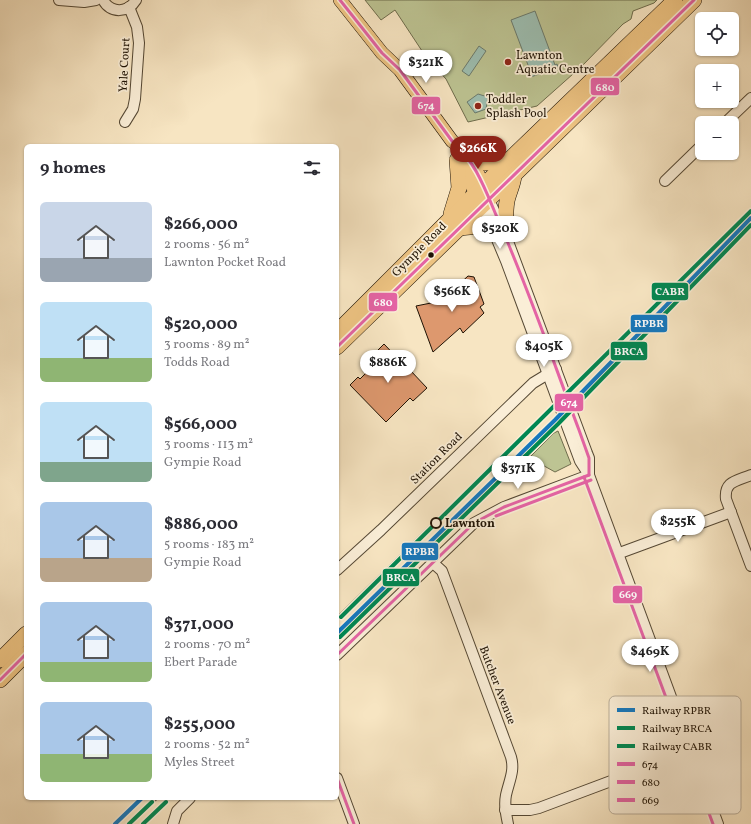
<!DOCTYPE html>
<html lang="en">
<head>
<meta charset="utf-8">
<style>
  body { margin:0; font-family:Vollkorn,serif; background:#f7f7f7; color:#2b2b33; height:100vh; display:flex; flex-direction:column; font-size:15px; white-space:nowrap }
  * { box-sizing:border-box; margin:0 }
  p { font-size:13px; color:#7c7c81 }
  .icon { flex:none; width:22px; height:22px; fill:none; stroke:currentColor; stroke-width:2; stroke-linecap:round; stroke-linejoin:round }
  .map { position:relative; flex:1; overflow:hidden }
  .details { position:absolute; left:24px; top:144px; width:315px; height:656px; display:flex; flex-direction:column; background:#fff; border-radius:6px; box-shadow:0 1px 3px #0004 }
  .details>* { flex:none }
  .fabs { position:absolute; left:695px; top:12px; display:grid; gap:8px }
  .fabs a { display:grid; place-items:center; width:44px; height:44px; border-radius:6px; background:#fff; box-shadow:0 1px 3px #0004; font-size:20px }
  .price { position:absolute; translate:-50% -34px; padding:0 9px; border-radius:14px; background:#fff; color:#222; font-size:13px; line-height:26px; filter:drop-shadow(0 1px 2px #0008) }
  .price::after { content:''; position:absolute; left:50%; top:24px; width:12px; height:9px; margin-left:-6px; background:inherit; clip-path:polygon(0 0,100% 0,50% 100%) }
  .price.active { background:#8f2418; color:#fff }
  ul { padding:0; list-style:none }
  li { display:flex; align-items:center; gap:12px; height:100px; padding:0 16px }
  li span { display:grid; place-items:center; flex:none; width:112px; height:80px; border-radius:6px; color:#555 }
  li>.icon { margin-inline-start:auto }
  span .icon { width:48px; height:48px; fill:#fffc; stroke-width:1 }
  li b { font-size:17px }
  h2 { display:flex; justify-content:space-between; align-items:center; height:48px; padding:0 16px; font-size:17px }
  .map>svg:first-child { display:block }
  .green { fill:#bdc493; stroke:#6e6c4c }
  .water { fill:#9dbfb2; stroke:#6b7a6d }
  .building { fill:#dd986e; stroke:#1f1305 }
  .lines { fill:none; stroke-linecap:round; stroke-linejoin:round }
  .minor-casing { stroke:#554834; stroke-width:12 }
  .major-casing { stroke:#1f1305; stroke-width:14 }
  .highway-casing { stroke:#1f1305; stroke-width:16 }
  .minor { stroke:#faeed7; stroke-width:10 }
  .major { stroke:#ecc281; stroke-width:13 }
  .highway { stroke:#ecc281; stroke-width:15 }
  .rail-casing { stroke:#1f1305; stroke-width:4 }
  .rail { stroke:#faeed7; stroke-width:2.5; stroke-dasharray:8; stroke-linecap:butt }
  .bus-1-casing { stroke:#faeed7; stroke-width:6 }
  .bus-2-casing { stroke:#faeed7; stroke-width:6 }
  .bus-3-casing { stroke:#faeed7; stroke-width:6 }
  .bus-1 { stroke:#e463a4; stroke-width:3 }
  .bus-2 { stroke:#e463a4; stroke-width:3 }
  .bus-3 { stroke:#e463a4; stroke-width:3 }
  .rail-1-casing { stroke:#faeed7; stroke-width:7 }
  .rail-2-casing { stroke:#faeed7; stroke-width:7 }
  .rail-3-casing { stroke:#faeed7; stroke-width:7 }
  .rail-1 { stroke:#1578be; stroke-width:4 }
  .rail-2 { stroke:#008752; stroke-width:4 }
  .rail-3 { stroke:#008752; stroke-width:4 }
  .poi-dot { fill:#8f2418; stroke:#faeed7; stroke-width:1.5 }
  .bus-dot { fill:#1f1305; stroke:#faeed7; stroke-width:1.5 }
  .stop-dot { fill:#faeed7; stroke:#1f1305; stroke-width:2 }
  .labels { text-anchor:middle; stroke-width:3.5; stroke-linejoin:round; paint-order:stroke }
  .poi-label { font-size:12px; fill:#1f1305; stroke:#faeed7; text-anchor:start }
  .street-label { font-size:12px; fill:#1f1305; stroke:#faeed7 }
  .stop-label { font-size:12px; font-weight:bold; fill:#1f1305; stroke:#faeed7; text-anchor:start }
  .key { fill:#faeed7; stroke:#b8ac98; stroke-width:1 }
  .key-label { font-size:11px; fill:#1f1305 }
  .line-badge { stroke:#faeed7; stroke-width:1.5 }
  .badge-label { font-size:11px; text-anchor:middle; font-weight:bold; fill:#fff }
</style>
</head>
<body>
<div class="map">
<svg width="751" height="824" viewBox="0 0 751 824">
  <rect width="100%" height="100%" fill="#f7e5c2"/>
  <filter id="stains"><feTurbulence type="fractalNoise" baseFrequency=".005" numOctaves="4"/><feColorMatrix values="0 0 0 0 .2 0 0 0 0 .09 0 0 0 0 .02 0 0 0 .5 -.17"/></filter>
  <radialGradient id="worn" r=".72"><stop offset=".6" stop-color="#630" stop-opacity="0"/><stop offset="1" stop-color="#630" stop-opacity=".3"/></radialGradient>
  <!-- green -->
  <g class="green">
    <path d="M365,0h292l-3,3 -21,8 -2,8 -8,5 -41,42 -45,40 -69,16 -22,-43 -20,-22 -31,-47 -14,10z"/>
    <path d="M558,431l13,33 -16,8 -18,-10 -14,5 -3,-4 10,-6 24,-24z"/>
  </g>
  <!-- water -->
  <g class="water">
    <path d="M535,11l20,54 2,-1 1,3 -27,10 -1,-3 1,-1 -20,-53z"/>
    <path d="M479,46l7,5 -17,25 -7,-5z"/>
    <path d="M478,94l10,3 -2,12 -11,4 -8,-11z"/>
  </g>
  <!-- building -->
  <g class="building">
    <path d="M468,276l6,1 10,27 -4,3 4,6 -21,20 -3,-5 -27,24 -17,-46 25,-5z"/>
    <path d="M384,344l20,21 3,-3 5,6 -2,2 17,18 -14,13 -3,-3 -24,24 -36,-37 8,-8 2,2 16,-16 -6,-5z"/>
  </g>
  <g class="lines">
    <!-- minor casing -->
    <g class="minor-casing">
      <g id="minor">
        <path d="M59,0l25,2 12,-2"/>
        <path d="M103,0c8,14 25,13 33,0"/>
        <path d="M125,122l8,-13 2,-10 4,-56 -2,-16 -8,-20"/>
        <path d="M725,123l26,-25"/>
        <path d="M665,181l37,-36"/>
        <path d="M489,200l17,36 81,217 2,5v17"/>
        <path d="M483,206l23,55 74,200 9,14 129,349"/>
        <path d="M751,475c-14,6 -27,6 -25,24l25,67"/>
        <path d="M617,554l114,-42"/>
        <path d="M432,562l10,9 69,186c4,14 -2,24 -5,38 -2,10 0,19 2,29"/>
        <path d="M337,570l44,-40 152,-147 23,-14"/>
        <path d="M337,655l137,-132 30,-16 85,-32"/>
        <path d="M337,778l17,46"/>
        <path d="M505,810h25l9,-2 152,-57"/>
        <path d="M173,824l4,-13 13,-13"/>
      </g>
    </g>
    <!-- major casing -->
    <g class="major-casing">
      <g id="major">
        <path d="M340,0l42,53 18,17 52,71c18,12 27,34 35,53"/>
        <path d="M458,160l22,41"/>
      </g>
    </g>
    <!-- highway casing -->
    <g class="highway-casing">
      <g id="highway">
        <path d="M467,155l19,8 23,-3"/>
        <path d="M451,214l8,-26 -2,-28"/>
        <path d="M459,228l21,-2 15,8"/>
        <path d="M506,236c0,-12 -1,-24 1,-35 2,-9 6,-16 7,-25"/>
        <path d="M337,332l172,-172 166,-160"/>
        <path d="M337,347l357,-347"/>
        <path d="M0,660l26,-26"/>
        <path d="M0,680l26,-26"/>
      </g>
    </g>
    <!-- minor -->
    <use href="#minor" class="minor"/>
    <!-- major -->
    <use href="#major" class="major"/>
    <!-- highway -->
    <use href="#highway" class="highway"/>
    <!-- rail casing -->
    <g class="rail-casing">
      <g id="rail">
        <path d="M337,619l414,-408"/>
        <path d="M129,824l27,-26"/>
      </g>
    </g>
    <!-- rail -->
    <use href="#rail" class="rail"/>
    <!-- bus-1 casing -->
    <g class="bus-1-casing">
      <g id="bus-1">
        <path d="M340,0l42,53 18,17 52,71c25,22 34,51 47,81 30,68 54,139 80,208l10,28v17"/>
        <path d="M337,655l137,-132 30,-16 85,-32"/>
        <path d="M337,778l17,46"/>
      </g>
    </g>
    <!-- bus-2 casing -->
    <g class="bus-2-casing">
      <g id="bus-2">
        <path d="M337,347l357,-347"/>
        <path d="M0,680l26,-26"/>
      </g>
    </g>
    <!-- bus-3 casing -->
    <g class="bus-3-casing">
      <g id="bus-3">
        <path d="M584,477l129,347"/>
        <path d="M496,516l95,-36"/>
      </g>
    </g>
    <!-- bus-1 -->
    <use href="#bus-1" class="bus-1"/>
    <!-- bus-2 -->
    <use href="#bus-2" class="bus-2"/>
    <!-- bus-3 -->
    <use href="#bus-3" class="bus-3"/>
    <!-- rail-1 casing -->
    <g class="rail-1-casing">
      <g id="rail-1">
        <path d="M337,633l218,-213 196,-202"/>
        <path d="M115,824l27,-26"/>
      </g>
    </g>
    <!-- rail-2 casing -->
    <g class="rail-2-casing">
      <g id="rail-2">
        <path d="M340,637l218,-213 193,-199"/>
        <path d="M143,824l23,-22"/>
      </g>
    </g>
    <!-- rail-3 casing -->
    <g class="rail-3-casing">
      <g id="rail-3">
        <path d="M341,617l410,-406"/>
        <path d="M129,824l23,-22"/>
      </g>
    </g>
    <!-- rail-1 -->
    <use href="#rail-1" class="rail-1"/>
    <!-- rail-2 -->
    <use href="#rail-2" class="rail-2"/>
    <!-- rail-3 -->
    <use href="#rail-3" class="rail-3"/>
  </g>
  <!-- markers -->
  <g class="poi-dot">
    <circle cx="508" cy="62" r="4"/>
    <circle cx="478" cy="106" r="4"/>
  </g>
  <circle class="bus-dot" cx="431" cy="255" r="3.5"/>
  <circle class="stop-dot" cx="436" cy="523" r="5"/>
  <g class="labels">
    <!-- poi labels -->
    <g class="poi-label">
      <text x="516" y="59">Lawnton<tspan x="516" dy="14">Aquatic Centre</tspan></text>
      <text x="486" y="103">Toddler<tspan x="486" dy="14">Splash Pool</tspan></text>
    </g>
    <!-- street labels -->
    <g class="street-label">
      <text transform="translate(124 65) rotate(-87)" y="4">Yale Court</text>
      <text transform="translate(419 249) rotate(-45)" y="4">Gympie Road</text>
      <text transform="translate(436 458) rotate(-45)" y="4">Station Road</text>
      <text transform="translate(498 685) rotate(69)" y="4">Butcher Avenue</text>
    </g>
    <!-- stop labels -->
    <g class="stop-label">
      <text x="445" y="527">Lawnton</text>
    </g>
  </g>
  <!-- legend -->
  <rect x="609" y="696" width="132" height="118" rx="6" class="key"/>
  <rect x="617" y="708" width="18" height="4" fill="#1578be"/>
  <rect x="617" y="726" width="18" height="4" fill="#008752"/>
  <rect x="617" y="744" width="18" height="4" fill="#008752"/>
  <rect x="617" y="762" width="18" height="4" fill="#e463a4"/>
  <rect x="617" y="780" width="18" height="4" fill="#e463a4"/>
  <rect x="617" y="798" width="18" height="4" fill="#e463a4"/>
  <g class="key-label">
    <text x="642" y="714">Railway RPBR</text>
    <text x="642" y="732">Railway BRCA</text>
    <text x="642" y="750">Railway CABR</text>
    <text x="642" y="768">674</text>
    <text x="642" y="786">680</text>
    <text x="642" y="804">669</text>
  </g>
  <g class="line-badge">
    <rect x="590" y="77" width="30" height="19" rx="4" fill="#e463a4"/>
    <rect x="411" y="96" width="30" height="19" rx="4" fill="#e463a4"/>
    <rect x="651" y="282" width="38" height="19" rx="4" fill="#008752"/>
    <rect x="368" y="292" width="30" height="20" rx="4" fill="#e463a4"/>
    <rect x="630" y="314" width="38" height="19" rx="4" fill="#1578be"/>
    <rect x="610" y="341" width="38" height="20" rx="4" fill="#008752"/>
    <rect x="554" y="393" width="30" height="19" rx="4" fill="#e463a4"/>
    <rect x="401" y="542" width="38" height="19" rx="4" fill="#1578be"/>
    <rect x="382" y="568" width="38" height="19" rx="4" fill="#008752"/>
    <rect x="612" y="585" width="31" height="19" rx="4" fill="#e463a4"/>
  </g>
  <g class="badge-label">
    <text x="605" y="91">680</text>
    <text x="426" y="109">674</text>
    <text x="670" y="295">CABR</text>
    <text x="383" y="306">680</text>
    <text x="649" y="327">RPBR</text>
    <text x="629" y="355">BRCA</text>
    <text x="569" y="406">674</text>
    <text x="420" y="555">RPBR</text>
    <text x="401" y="581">BRCA</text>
    <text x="628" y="598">669</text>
  </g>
  <rect width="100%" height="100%" filter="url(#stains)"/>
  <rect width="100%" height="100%" fill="url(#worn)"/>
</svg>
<div class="fabs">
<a><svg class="icon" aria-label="locate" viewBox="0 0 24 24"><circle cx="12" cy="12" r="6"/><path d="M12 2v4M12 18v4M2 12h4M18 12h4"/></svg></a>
<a>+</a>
<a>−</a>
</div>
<b class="price" style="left:426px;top:84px">$321K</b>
<b class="price active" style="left:478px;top:170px">$266K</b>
<b class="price" style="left:500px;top:250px">$520K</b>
<b class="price" style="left:452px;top:313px">$566K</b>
<b class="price" style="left:544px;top:368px">$405K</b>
<b class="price" style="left:388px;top:384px">$886K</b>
<b class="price" style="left:518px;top:490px">$371K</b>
<b class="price" style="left:678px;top:543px">$255K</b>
<b class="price" style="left:650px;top:673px">$469K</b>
<section class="details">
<h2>9 homes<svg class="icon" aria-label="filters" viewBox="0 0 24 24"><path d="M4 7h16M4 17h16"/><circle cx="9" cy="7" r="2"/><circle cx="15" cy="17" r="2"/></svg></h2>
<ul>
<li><span style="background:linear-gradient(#c9d6e8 70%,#9aa5b1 0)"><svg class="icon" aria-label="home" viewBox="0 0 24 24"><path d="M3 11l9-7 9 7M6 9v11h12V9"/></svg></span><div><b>$266,000</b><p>2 rooms · 56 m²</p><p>Lawnton Pocket Road</p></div></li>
<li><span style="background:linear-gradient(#bfe0f5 70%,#8fb573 0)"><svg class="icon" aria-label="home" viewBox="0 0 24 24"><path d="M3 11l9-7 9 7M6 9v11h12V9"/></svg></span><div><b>$520,000</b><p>3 rooms · 89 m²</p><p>Todds Road</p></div></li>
<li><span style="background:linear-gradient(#bfe0f5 75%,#7fa58c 0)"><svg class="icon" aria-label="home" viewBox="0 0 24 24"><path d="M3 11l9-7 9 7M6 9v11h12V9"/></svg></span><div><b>$566,000</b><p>3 rooms · 113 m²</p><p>Gympie Road</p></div></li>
<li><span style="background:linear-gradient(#a9c7e8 70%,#b9a48a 0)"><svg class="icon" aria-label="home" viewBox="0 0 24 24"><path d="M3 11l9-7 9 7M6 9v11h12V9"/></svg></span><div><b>$886,000</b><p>5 rooms · 183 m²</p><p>Gympie Road</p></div></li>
<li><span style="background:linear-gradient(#a9c7e8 75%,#8fb573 0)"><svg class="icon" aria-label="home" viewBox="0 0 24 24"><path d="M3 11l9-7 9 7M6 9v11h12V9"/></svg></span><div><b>$371,000</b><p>2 rooms · 70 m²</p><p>Ebert Parade</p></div></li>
<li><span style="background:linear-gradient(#a9c7e8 65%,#8fb573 0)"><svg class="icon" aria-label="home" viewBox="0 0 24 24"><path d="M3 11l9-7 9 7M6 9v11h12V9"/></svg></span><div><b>$255,000</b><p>2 rooms · 52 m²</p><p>Myles Street</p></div></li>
</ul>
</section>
</div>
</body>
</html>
